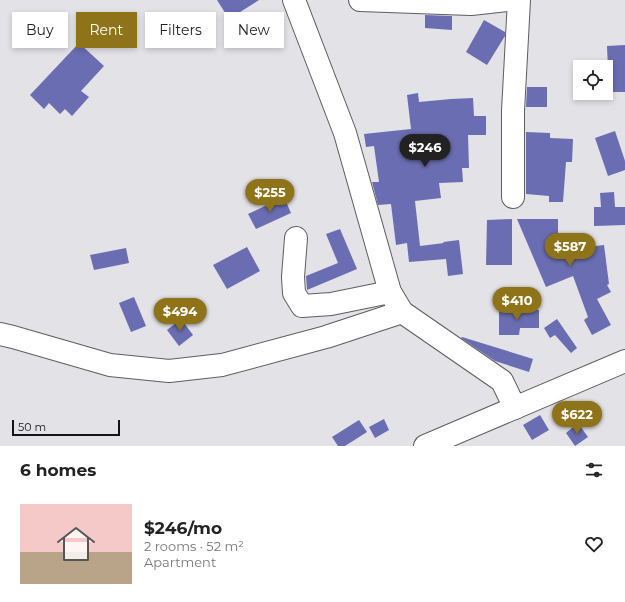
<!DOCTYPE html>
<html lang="en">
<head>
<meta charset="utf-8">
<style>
  body { margin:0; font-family:Montserrat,sans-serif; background:#f2f2f2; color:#222; height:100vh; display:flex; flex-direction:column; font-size:15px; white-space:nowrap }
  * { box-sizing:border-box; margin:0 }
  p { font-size:13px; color:#767676 }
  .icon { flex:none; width:22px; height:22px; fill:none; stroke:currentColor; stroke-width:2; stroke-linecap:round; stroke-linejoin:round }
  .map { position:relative; height:446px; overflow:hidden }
  .details { display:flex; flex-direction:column; background:#fff; flex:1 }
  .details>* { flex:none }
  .banner { position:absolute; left:12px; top:12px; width:400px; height:36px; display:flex; gap:8px }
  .controls { position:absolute; left:573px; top:60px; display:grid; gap:8px }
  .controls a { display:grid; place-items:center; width:40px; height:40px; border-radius:0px; background:#fff; box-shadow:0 2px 6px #0003; font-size:20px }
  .scale { position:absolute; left:12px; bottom:10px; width:108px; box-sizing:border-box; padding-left:4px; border:2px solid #131415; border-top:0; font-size:11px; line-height:14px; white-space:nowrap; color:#131415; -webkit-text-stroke:3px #e2e2e7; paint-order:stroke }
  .price { position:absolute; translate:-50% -34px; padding:0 9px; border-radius:14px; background:#8f7318; color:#fff; font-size:13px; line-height:26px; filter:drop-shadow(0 1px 2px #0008) }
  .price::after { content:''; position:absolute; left:50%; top:24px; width:12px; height:9px; margin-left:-6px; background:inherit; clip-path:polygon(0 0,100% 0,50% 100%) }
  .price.current { background:#222; color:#fff }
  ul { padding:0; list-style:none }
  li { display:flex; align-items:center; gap:12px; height:100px; padding:0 20px }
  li+li { border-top:1px solid #e0e0e0 }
  li span { display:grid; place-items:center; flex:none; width:112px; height:80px; border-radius:0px; color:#555 }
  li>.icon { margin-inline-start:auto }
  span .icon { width:48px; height:48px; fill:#fffc; stroke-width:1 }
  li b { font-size:17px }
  h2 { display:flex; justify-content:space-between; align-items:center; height:48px; padding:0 20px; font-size:17px }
  .tag { padding:0 14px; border-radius:0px; background:#fff; box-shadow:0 2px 6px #0003; font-size:14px; line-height:36px }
  .tag.current { background:#8f7318; color:#fff }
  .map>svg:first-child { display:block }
  .building { fill:#6a6db1 }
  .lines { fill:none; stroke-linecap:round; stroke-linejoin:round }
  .minor-casing { stroke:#5d5e62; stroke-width:24 }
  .minor { stroke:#fff; stroke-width:22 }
</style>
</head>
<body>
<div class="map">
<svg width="625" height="446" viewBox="0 0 625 446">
  <rect width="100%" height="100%" fill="#e2e2e7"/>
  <!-- building -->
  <g class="building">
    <path d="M217,0h42l-30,19z"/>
    <path d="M425,15l27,1v14l-27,-2z"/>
    <path d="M484,20l21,12v4l-18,29 -21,-13z"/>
    <path d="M79,43l25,23 -23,25 8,6 -17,19 -7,-7 -5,5 -11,-11 -5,6 -14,-14z"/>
    <path d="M625,45v47h-16l-2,-46z"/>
    <path d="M527,87h20v20h-21z"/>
    <path d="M418,93l1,9 32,-3 22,-1 1,18h12v19h-18l1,33h-7l1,14 -24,1 2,15 -26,3 5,45 24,-3 -1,-1 16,-2 4,34 -15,2 -2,-17 -37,3 -2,-19 -11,2 -5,-41 -13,1 -6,-23h7l-5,-36 -8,1 -2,-13 47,-5 -4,-34z"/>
    <path d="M615,131l10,30v9l-17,6 -13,-38z"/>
    <path d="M526,132l24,1v5l23,1 -1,23h-6l-3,40h-14v-6l-23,-2z"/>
    <path d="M614,192l1,15h10v18l-31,1v-19h7l-1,-14z"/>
    <path d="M284,197l7,16 -35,16 -8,-15z"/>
    <path d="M512,219v46h-26l1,-45z"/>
    <path d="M517,219h41v28l11,-5 2,7 33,-4 5,39 -2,1 4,7 -14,7 14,26 -19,10 -8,-15 4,-3 -15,-41 -27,11z"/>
    <path d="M340,229l17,40 -50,21 -1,-14 32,-13 -12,-29z"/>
    <path d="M247,247l13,24 -33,18 -14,-24z"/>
    <path d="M126,248l3,15 -35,7 -4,-15z"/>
    <path d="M134,297l12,29 -15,6 -12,-29z"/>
    <path d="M499,310h40v18h-19l-1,7h-20z"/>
    <path d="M181,319l12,16 -14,11 -12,-16z"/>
    <path d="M557,319l20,29 -6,5 -16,-18 -5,3 -6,-10z"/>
    <path d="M462,337l71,22 -4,13 -34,-11 -34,-23z"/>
    <path d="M540,415l9,15 -17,10 -9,-15z"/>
    <path d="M384,419l5,11 -14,8 -6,-11z"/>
    <path d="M359,420l8,12 -22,14h-7l-6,-9z"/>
    <path d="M578,423l10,14 -13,9 -9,-13z"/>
  </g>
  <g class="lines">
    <!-- minor casing -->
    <g class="minor-casing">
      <g id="minor">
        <path d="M294,0l51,133 45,159 12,20 100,69 13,27"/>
        <path d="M360,0l111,4 36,-4"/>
        <path d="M513,197v-86l6,-111"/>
        <path d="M296,238l-3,39 1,16 8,13 29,-2 59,-12"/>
        <path d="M0,334l13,3 97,28 59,6 53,-6 104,-28 76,-25"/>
        <path d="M425,446l200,-85"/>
      </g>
    </g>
    <!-- minor -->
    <use href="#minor" class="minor"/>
  </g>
</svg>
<div class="controls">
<a><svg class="icon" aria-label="locate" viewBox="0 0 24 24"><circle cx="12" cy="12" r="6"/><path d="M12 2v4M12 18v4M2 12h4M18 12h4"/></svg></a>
</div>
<div class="scale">50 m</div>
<b class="price current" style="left:425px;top:168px">$246</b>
<b class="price" style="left:270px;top:213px">$255</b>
<b class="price" style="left:570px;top:267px">$587</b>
<b class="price" style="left:517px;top:321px">$410</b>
<b class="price" style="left:180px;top:332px">$494</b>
<b class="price" style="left:577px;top:435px">$622</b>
<div class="banner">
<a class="tag">Buy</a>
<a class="tag current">Rent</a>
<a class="tag">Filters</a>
<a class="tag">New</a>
</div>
</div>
<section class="details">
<h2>6 homes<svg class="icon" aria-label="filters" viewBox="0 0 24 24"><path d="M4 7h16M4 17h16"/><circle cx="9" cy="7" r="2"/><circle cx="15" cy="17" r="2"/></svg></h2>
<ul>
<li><span style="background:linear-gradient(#f6c9c9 60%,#b9a48a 0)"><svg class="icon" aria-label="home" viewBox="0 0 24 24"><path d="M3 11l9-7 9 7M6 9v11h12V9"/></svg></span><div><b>$246/mo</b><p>2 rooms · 52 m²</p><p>Apartment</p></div><svg class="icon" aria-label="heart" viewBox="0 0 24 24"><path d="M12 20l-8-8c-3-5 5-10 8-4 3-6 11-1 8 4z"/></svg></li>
</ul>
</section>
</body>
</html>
